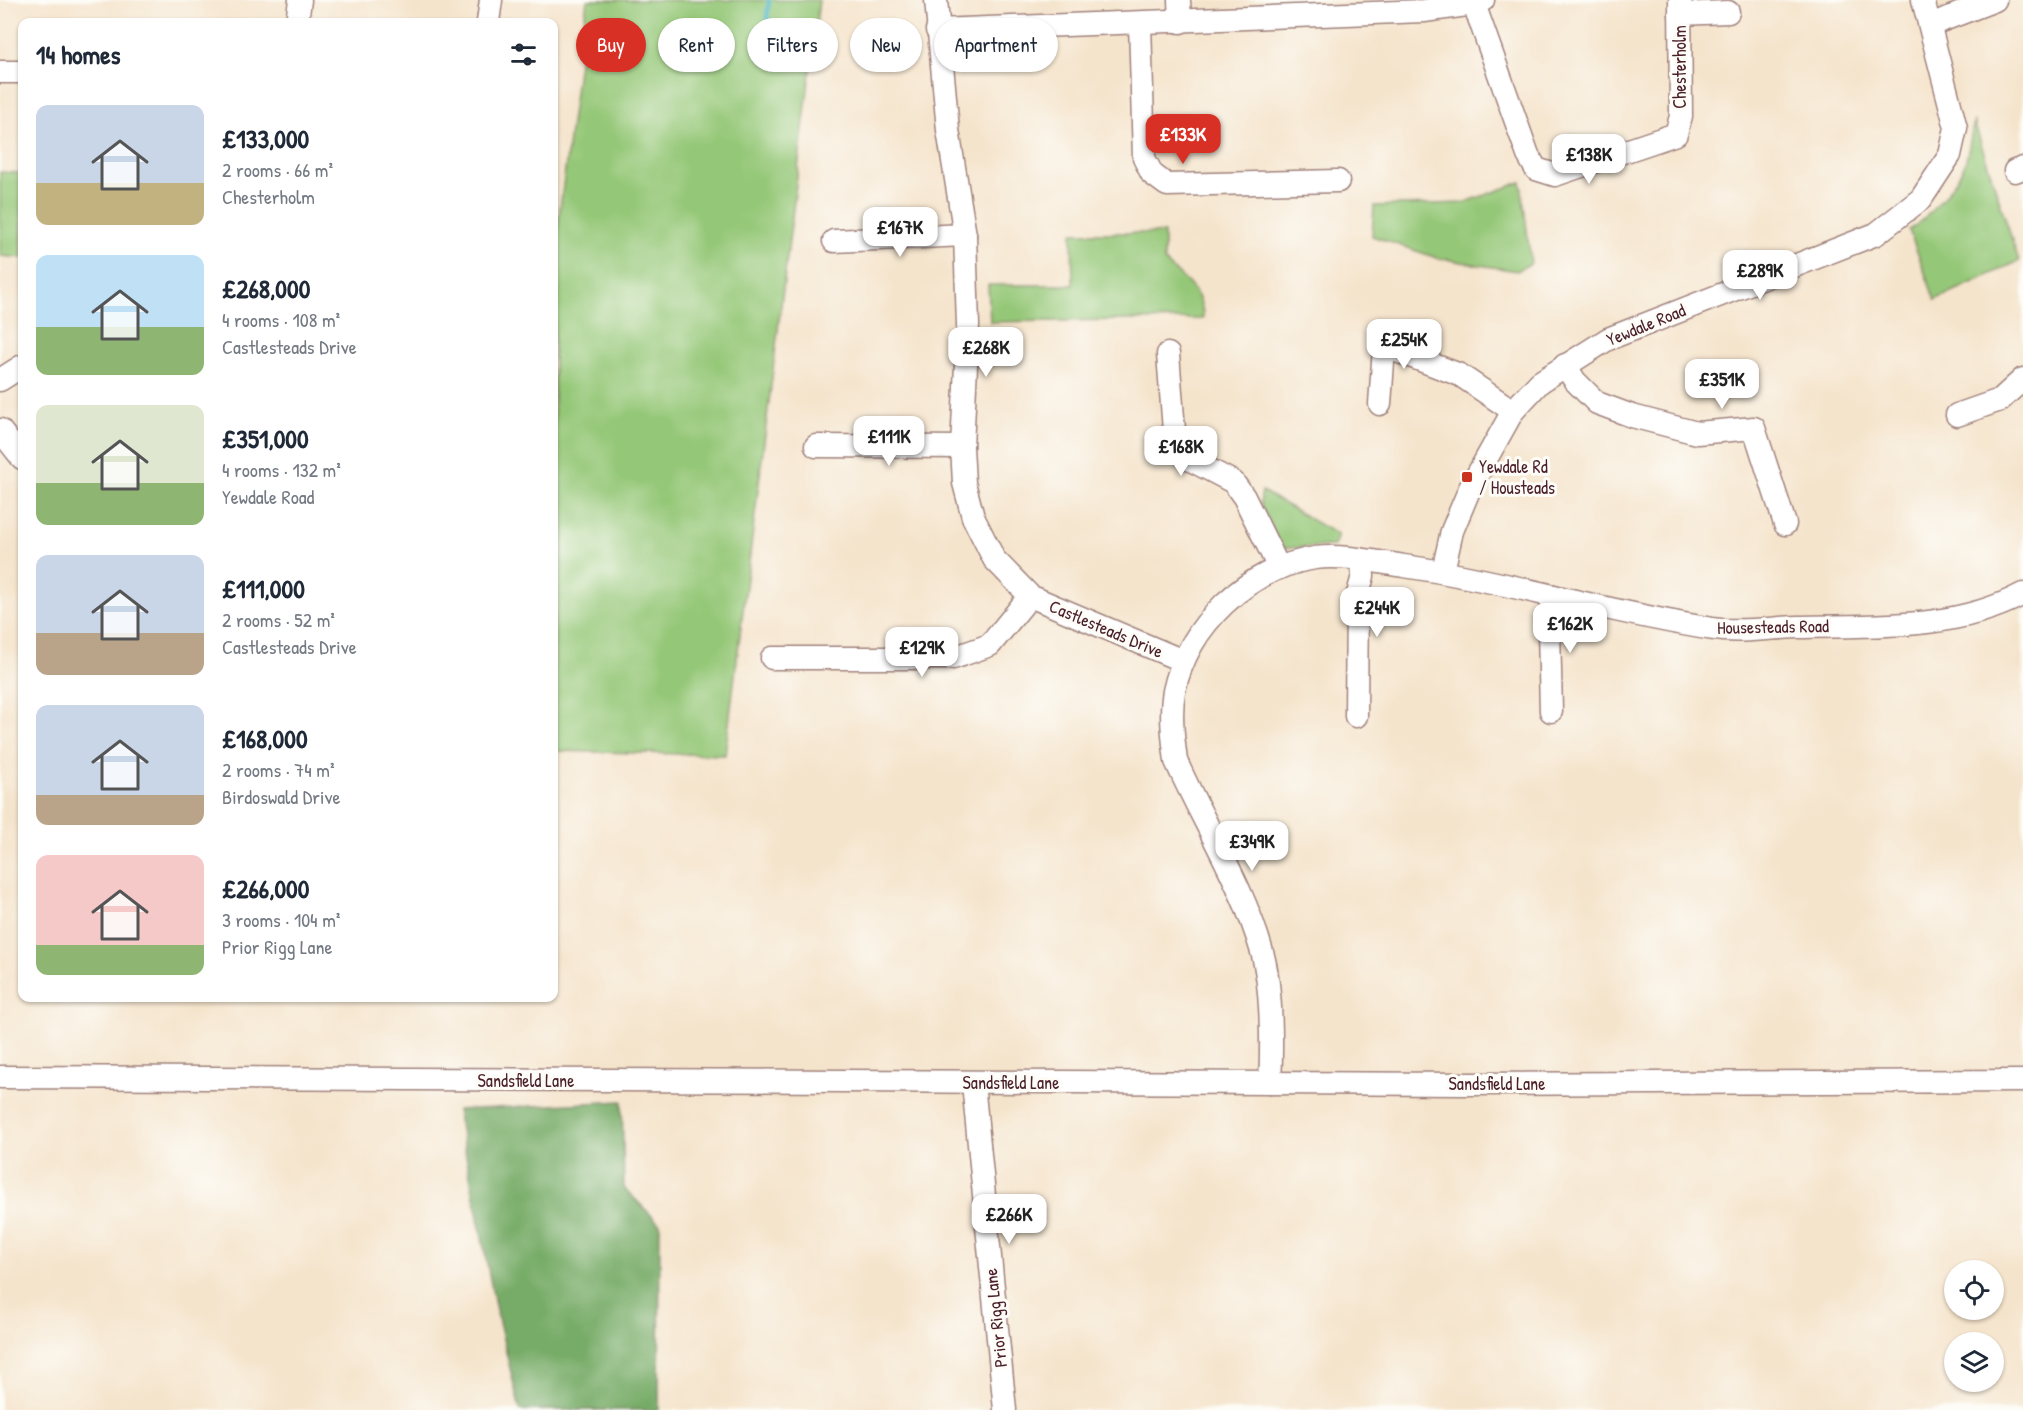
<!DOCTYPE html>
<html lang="en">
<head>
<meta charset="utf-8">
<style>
  body { margin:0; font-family:"Patrick Hand",sans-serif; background:#f6f6f7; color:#1f2937; height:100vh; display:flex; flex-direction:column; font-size:22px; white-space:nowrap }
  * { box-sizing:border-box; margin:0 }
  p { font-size:20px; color:#747a83 }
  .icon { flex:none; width:33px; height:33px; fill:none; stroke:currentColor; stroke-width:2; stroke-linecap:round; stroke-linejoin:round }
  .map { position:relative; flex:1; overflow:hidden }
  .panel { position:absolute; left:18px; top:18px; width:540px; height:984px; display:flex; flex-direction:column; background:#fff; border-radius:12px; box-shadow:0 2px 4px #0004 }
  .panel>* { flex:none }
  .guide { position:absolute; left:576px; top:18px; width:570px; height:54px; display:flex; gap:12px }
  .controls { position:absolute; left:1944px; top:1260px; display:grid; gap:12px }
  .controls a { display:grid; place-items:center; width:60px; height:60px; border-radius:50%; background:#fff; box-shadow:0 2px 4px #0004; font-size:30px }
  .price { position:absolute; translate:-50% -51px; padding:0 14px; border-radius:12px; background:#fff; color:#222; font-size:20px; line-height:39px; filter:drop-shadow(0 2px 3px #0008) }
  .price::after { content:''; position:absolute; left:50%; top:36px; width:18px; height:14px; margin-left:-9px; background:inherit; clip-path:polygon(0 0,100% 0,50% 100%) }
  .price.on { background:#d93025; color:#fff }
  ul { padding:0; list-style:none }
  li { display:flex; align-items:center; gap:18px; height:150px; padding:0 18px }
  li span { display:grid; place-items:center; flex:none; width:168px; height:120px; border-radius:12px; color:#555 }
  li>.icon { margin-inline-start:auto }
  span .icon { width:72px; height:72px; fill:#fffc; stroke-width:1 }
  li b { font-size:26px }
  h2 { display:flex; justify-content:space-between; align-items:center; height:72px; padding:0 18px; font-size:26px }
  .tag { padding:0 21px; border-radius:27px; background:#fff; box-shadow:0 2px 4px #0004; font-size:21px; line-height:54px }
  .tag.on { background:#d93025; color:#fff }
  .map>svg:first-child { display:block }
  .green { fill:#94c777; stroke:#6f7351; stroke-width:1.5 }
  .forest { fill:#77ac68; stroke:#60664a; stroke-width:1.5 }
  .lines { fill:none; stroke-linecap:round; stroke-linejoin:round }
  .stream { stroke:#47b4c2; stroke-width:5 }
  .minor-casing { stroke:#a0827c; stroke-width:25 }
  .minor { stroke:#fff; stroke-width:22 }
  .poi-dot { fill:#c8321e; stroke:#fdfcf7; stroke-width:2 }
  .labels { text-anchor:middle; stroke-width:6; stroke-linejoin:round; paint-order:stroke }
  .street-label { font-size:18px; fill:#4a1f2b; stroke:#fdfcf7 }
  .poi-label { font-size:18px; fill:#4a1f2b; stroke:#fdfcf7; text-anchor:start }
</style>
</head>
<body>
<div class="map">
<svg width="2023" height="1410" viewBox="0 0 2023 1410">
  <rect width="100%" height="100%" fill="#fdfcf7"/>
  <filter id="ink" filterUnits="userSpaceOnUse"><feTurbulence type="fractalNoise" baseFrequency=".0167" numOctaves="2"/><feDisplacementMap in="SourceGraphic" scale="12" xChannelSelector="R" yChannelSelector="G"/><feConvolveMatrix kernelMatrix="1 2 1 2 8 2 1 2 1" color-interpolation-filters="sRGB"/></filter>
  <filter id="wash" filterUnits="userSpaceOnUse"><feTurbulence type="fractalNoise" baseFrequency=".008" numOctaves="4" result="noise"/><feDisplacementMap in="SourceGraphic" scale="24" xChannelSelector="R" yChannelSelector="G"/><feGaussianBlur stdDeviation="1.35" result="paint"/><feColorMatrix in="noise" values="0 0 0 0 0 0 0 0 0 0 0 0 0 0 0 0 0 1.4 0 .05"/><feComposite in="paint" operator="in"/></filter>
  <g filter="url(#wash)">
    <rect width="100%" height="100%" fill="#f5e4cc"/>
    <!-- green -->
    <g class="green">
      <path d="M587,0h232l-94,755 -171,-4v-496z"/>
      <path d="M1974,122l45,139 -84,39 -26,-70c18,-11 49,-47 56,-67 4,-13 6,-28 9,-41z"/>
      <path d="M0,172l22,1v85l-22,-2z"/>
      <path d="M1521,182l10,81 -14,8 -80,-13 -65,-22 2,-30 89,-3z"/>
      <path d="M1072,233h92v28c19,18 40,30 39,58l-213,3 -2,-37h85z"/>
      <path d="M1262,491l76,44 -4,11 -50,2 -5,-4 -19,-41z"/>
    </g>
    <!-- forest -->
    <path class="forest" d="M622,1101l2,87 36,36 -1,186h-139l-24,-100 -39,-200z"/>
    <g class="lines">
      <!-- stream -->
      <path class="stream" d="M767,18l2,-18"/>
    </g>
  </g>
  <g filter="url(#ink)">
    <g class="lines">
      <!-- minor casing -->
      <g class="minor-casing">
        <g id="minor">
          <path d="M936,0l12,130 17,105 3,90 -6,122 2,36 9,34 21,42 36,37 153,65"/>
          <path d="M1179,0l1,22"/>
          <path d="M1474,4l54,151 8,14 19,6 121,-41 5,-18 -1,-116"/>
          <path d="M1680,14l48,-2"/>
          <path d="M297,22l3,-22"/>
          <path d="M488,22l3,-22"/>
          <path d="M1140,23l4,135 8,16 15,11 171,-4"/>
          <path d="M1930,25l65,-25"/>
          <path d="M937,30l487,-19 50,-7 9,-4"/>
          <path d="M0,72h22"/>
          <path d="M2015,171l8,-3"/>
          <path d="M834,241l131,-6"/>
          <path d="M1386,347l74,28 53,36"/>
          <path d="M1168,354l7,89 12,15 46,24 11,15 35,71"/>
          <path d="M1565,365l10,16 22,22 35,13 65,17 57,-5 31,96"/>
          <path d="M0,380l22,-14"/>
          <path d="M1380,404l5,-70"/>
          <path d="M1957,415l43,-15 23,-21"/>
          <path d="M0,430l22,28"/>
          <path d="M816,446l146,1"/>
          <path d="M1443,571l9,-40 18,-43 43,-77 27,-29 68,-43 268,-105 45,-35 29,-44 6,-27 -33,-128"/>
          <path d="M772,658h181l37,-13 40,-49"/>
          <path d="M1551,711l-2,-81 4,-34"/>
          <path d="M1356,716l1,-119 6,-21 -1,-16"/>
          <path d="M0,1077l1466,7 557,-3"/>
          <path d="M973,1083l32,327"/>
          <path d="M1270,1083c2,-36 2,-97 -8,-131 -19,-67 -58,-128 -86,-191 -3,-23 -6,-48 -2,-70 14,-66 74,-123 141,-133 28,-4 61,4 89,8 104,15 205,47 309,63 27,4 58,-1 85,-2 75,-2 156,4 225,-33"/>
        </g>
      </g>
      <!-- minor -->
      <use href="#minor" class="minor"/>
    </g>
  </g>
  <!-- markers -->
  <rect class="poi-dot" x="1461" y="471" width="12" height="12" rx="3"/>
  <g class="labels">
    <!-- street labels -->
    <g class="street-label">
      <text transform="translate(1680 67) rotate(-90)" y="6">Chesterholm</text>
      <text transform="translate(1646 325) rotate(-22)" y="6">Yewdale Road</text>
      <text transform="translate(1773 627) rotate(-1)" y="6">Housesteads Road</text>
      <text transform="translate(1106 629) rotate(23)" y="6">Castlesteads Drive</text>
      <text x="526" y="1087">Sandsfield Lane</text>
      <text x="1011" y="1089">Sandsfield Lane</text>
      <text x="1497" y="1090">Sandsfield Lane</text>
      <text transform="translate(996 1318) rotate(-96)" y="6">Prior Rigg Lane</text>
    </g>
    <!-- poi labels -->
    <g class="poi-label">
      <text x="1479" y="473">Yewdale Rd<tspan x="1479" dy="21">/ Housteads</tspan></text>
    </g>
  </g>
</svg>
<div class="controls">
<a><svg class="icon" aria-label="locate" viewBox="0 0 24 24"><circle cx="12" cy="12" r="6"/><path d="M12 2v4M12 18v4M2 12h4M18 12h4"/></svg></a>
<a><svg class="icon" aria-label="layers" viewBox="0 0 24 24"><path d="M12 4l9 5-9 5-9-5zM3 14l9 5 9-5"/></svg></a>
</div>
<b class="price on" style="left:1183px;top:165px">£133K</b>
<b class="price" style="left:1589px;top:185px">£138K</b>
<b class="price" style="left:900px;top:258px">£167K</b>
<b class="price" style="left:1760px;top:301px">£289K</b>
<b class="price" style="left:1404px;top:370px">£254K</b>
<b class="price" style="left:986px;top:378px">£268K</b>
<b class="price" style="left:1722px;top:410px">£351K</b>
<b class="price" style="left:889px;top:467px">£111K</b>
<b class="price" style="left:1181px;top:477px">£168K</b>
<b class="price" style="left:1377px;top:638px">£244K</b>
<b class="price" style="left:1570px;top:654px">£162K</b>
<b class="price" style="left:922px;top:678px">£129K</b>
<b class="price" style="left:1252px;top:872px">£349K</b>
<b class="price" style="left:1009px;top:1245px">£266K</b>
<div class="guide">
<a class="tag on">Buy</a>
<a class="tag">Rent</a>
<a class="tag">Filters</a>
<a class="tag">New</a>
<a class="tag">Apartment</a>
</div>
<section class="panel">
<h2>14 homes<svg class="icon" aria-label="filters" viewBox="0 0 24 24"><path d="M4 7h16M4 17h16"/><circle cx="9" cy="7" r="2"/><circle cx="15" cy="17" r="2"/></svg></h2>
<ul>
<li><span style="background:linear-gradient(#c9d6e8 65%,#c2b280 0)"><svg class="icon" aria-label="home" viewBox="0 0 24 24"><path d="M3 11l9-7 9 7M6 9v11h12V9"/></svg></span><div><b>£133,000</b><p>2 rooms · 66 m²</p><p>Chesterholm</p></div></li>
<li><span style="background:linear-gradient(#bfe0f5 60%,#8fb573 0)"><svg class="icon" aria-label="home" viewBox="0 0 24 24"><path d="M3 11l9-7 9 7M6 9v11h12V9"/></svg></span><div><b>£268,000</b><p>4 rooms · 108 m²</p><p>Castlesteads Drive</p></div></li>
<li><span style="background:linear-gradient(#dfe7d0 65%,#8fb573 0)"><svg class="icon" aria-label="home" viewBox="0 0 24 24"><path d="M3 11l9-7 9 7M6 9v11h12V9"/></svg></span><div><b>£351,000</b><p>4 rooms · 132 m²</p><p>Yewdale Road</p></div></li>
<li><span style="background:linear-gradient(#c9d6e8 65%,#b9a48a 0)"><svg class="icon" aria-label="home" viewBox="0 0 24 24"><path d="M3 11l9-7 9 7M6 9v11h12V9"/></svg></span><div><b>£111,000</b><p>2 rooms · 52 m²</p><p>Castlesteads Drive</p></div></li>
<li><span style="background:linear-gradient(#c9d6e8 75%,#b9a48a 0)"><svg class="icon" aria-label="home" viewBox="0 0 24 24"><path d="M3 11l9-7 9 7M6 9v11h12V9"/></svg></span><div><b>£168,000</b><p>2 rooms · 74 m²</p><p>Birdoswald Drive</p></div></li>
<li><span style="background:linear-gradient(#f6c9c9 75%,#8fb573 0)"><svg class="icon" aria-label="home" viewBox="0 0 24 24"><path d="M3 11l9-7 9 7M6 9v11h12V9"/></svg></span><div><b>£266,000</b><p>3 rooms · 104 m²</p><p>Prior Rigg Lane</p></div></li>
</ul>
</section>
</div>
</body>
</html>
